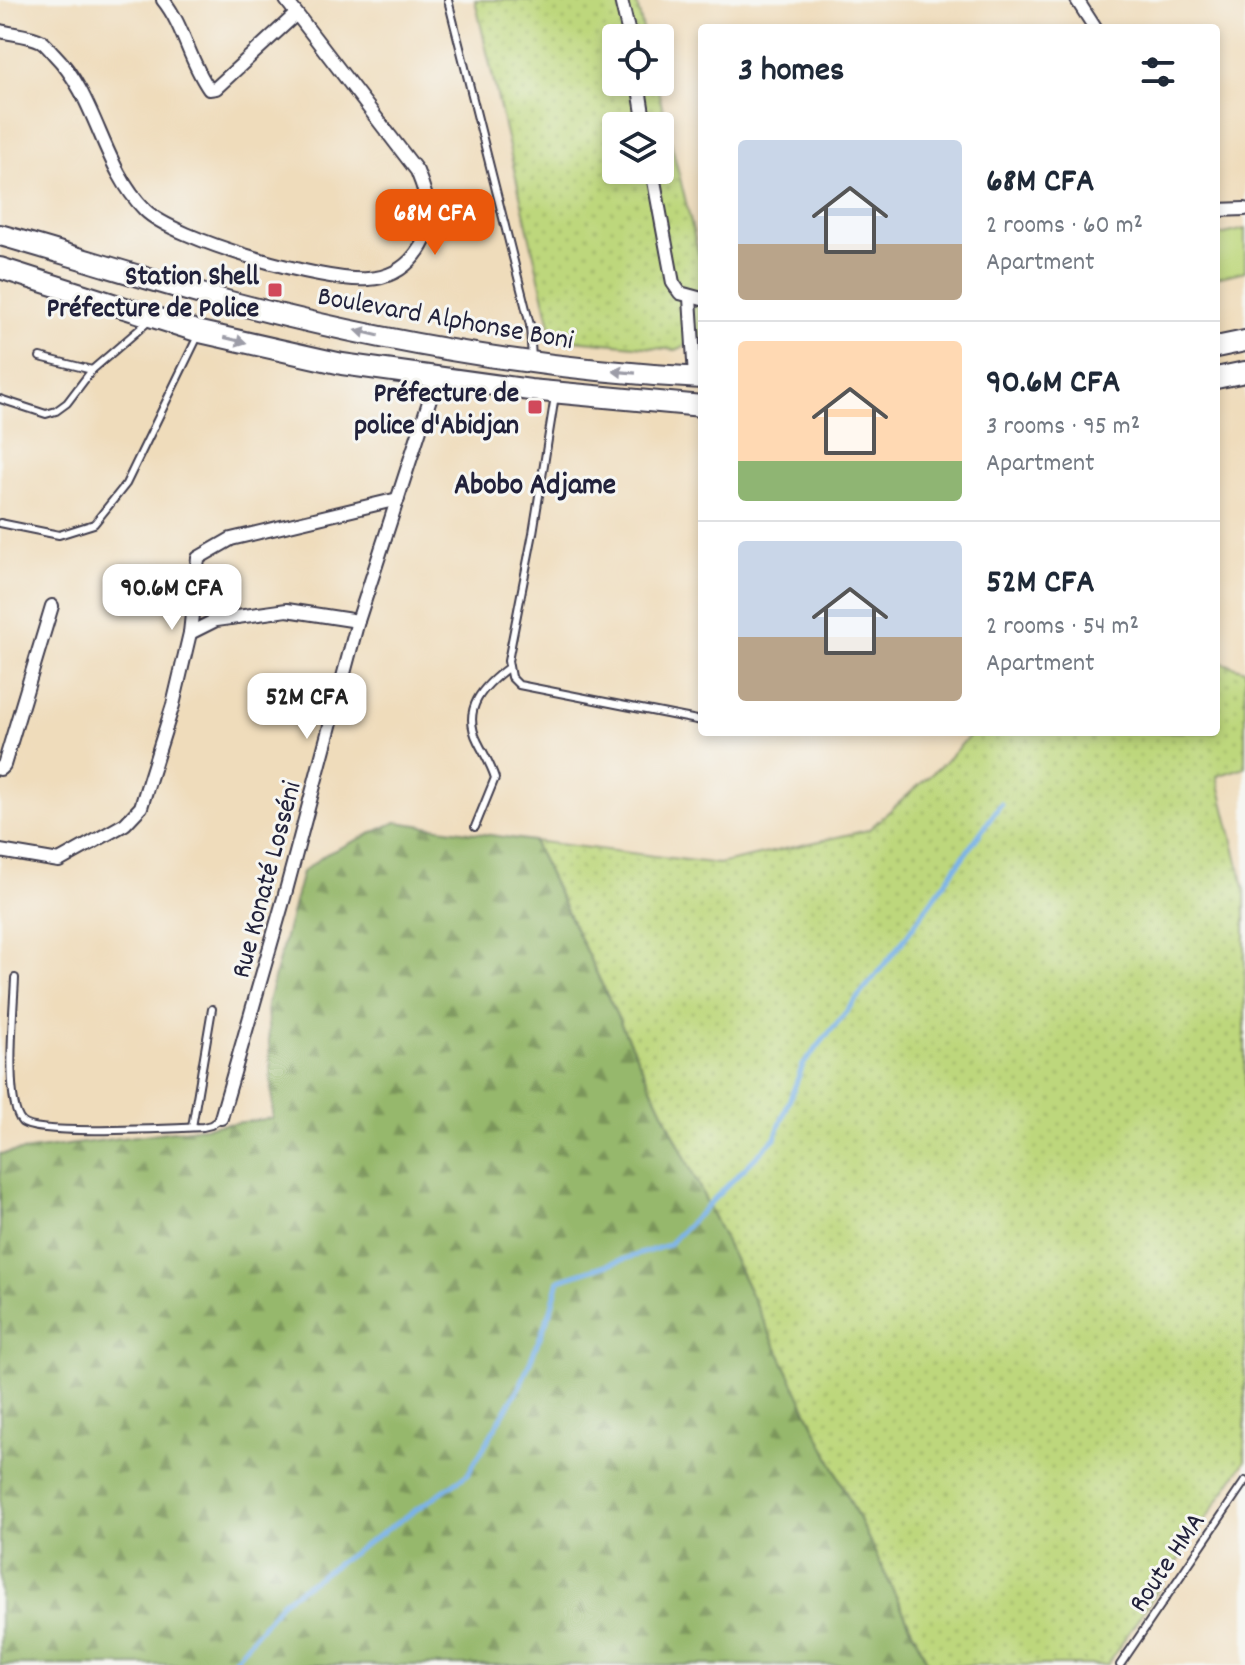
<!DOCTYPE html>
<html lang="en">
<head>
<meta charset="utf-8">
<style>
  body { margin:0; font-family:Dekko,sans-serif; background:#f6f6f7; color:#1f2937; height:100vh; display:flex; flex-direction:column; font-size:30px; white-space:nowrap }
  * { box-sizing:border-box; margin:0 }
  p { font-size:26px; color:#747a83 }
  .icon { flex:none; width:44px; height:44px; fill:none; stroke:currentColor; stroke-width:2; stroke-linecap:round; stroke-linejoin:round }
  .map { position:relative; flex:1; overflow:hidden }
  .drawer { position:absolute; left:698px; top:24px; width:522px; height:712px; display:flex; flex-direction:column; background:#fff; border-radius:8px; box-shadow:0 4px 12px #0003 }
  .drawer>* { flex:none }
  .controls { position:absolute; left:602px; top:24px; display:grid; gap:16px }
  .controls a { display:grid; place-items:center; width:72px; height:72px; border-radius:8px; background:#fff; box-shadow:0 4px 12px #0003; font-size:40px }
  .price { position:absolute; translate:-50% -68px; padding:0 18px; border-radius:16px; background:#fff; color:#222; font-size:26px; line-height:52px; filter:drop-shadow(0 2px 4px #0008) }
  .price::after { content:''; position:absolute; left:50%; top:48px; width:24px; height:18px; margin-left:-12px; background:inherit; clip-path:polygon(0 0,100% 0,50% 100%) }
  .price.selected { background:#ea580c; color:#fff }
  ul { padding:0; list-style:none }
  li { display:flex; align-items:center; gap:24px; height:200px; padding:0 40px }
  li+li { border-top:2px solid #e0e1e3 }
  li span { display:grid; place-items:center; flex:none; width:224px; height:160px; border-radius:8px; color:#555 }
  li>.icon { margin-inline-start:auto }
  span .icon { width:96px; height:96px; fill:#fffc; stroke-width:1 }
  li b { font-size:34px }
  h2 { display:flex; justify-content:space-between; align-items:center; height:96px; padding:0 40px; font-size:34px }
  .map>svg:first-child { display:block }
  .grass { fill:url(#grass-dots); stroke:#707c5c; stroke-width:2; fill-rule:evenodd }
  .forest { fill:url(#forest-firs); stroke:#5c6d54; stroke-width:2 }
  .garden { fill:#bdd77c; stroke:#707c5c; stroke-width:2 }
  .lines { fill:none; stroke-linecap:round; stroke-linejoin:round }
  .stream { stroke:#79b2e9; stroke-width:5 }
  .lane-casing { stroke:#413e4e; stroke-width:10 }
  .street-casing { stroke:#413e4e; stroke-width:16 }
  .primary-casing { stroke:#413e4e; stroke-width:24 }
  .lane { stroke:#fff; stroke-width:6 }
  .street { stroke:#fff; stroke-width:12 }
  .primary { stroke:#fff; stroke-width:20 }
  .oneway { fill:#9c9ca7 }
  .poi-dot { fill:#d1495b; stroke:#f6f6f2; stroke-width:3 }
  .labels { text-anchor:middle; stroke-width:6; stroke-linejoin:round; paint-order:stroke }
  .poi-label { font-size:28px; font-weight:bold; fill:#22223b; stroke:#f6f6f2; text-anchor:end }
  .street-label { font-size:28px; fill:#22223b; stroke:#f6f6f2 }
  .neighbourhood-label { font-size:30px; font-weight:bold; fill:#22223b; stroke:#f6f6f2 }
</style>
</head>
<body>
<div class="map">
<svg width="1245" height="1665" viewBox="0 0 1245 1665">
  <defs>
    <pattern id="grass-dots" width="8" height="8" patternUnits="userSpaceOnUse" patternTransform="scale(2)"><rect width="8" height="8" fill="#bdd77c"/><path d="M2 2h.1M6 6h.1" fill="none" stroke="#a2b86c" stroke-width="1.8" stroke-linecap="round"/></pattern>
    <pattern id="forest-firs" width="22" height="20" patternUnits="userSpaceOnUse" patternTransform="scale(2)"><rect width="22" height="20" fill="#96b86c"/><path d="M5 1l3.5 6h-7zM16 11l3.5 6h-7z" fill="#7a955a"/></pattern>
  </defs>
  <rect width="100%" height="100%" fill="#f6f6f2"/>
  <filter id="ink" filterUnits="userSpaceOnUse"><feTurbulence type="fractalNoise" baseFrequency=".0125" numOctaves="2"/><feDisplacementMap in="SourceGraphic" scale="16" xChannelSelector="R" yChannelSelector="G"/><feConvolveMatrix kernelMatrix="1 2 1 2 8 2 1 2 1" color-interpolation-filters="sRGB"/></filter>
  <filter id="wash" filterUnits="userSpaceOnUse"><feTurbulence type="fractalNoise" baseFrequency=".006" numOctaves="4" result="noise"/><feDisplacementMap in="SourceGraphic" scale="32" xChannelSelector="R" yChannelSelector="G"/><feGaussianBlur stdDeviation="1.8" result="paint"/><feColorMatrix in="noise" values="0 0 0 0 0 0 0 0 0 0 0 0 0 0 0 0 0 1.4 0 .05"/><feComposite in="paint" operator="in"/></filter>
  <g filter="url(#wash)">
    <rect width="100%" height="100%" fill="#efdcbb"/>
    <!-- grass -->
    <g class="grass">
      <path d="M475,0h161l9,38h-29v44h40l46,185v71l-26,12 -123,-12zM616,126h44v44h-44z"/>
      <path d="M1216,661l29,9v97l-28,9 28,115v570l-138,204h-178l-396,-824 186,23 149,-34 76,-67 29,-31h243z"/>
    </g>
    <!-- forest -->
    <path class="forest" d="M396,822l137,19 396,824h-929v-511l273,-36 -6,-113 35,-133 24,-18z"/>
    <!-- garden -->
    <path class="garden" d="M1245,229v42l-29,7v-42z"/>
    <g class="lines">
      <!-- stream -->
      <path class="stream" d="M230,1665l53,-64 185,-127 53,-90 30,-74 8,-30 109,-35 107,-107 28,-73 97,-120 101,-141"/>
    </g>
  </g>
  <g filter="url(#ink)">
    <g class="lines">
      <!-- lane casing -->
      <g class="lane-casing">
        <g id="lane">
          <path d="M448,0l82,325 2,35"/>
          <path d="M40,357l52,13"/>
          <path d="M555,396l-22,137 -25,128 3,16 8,8 183,36"/>
          <path d="M0,399l46,15 10,-3 11,-8 25,-33 57,-49"/>
          <path d="M0,523l59,12 35,-11 32,-40 72,-148"/>
          <path d="M475,827l20,-49c-4,-13 -11,-24 -17,-36 -17,-33 5,-56 31,-75"/>
          <path d="M15,978c-1,29 -11,125 7,144 13,14 155,6 181,5l8,-2 10,-7"/>
          <path d="M192,1127l20,-118"/>
          <path d="M1120,1665l125,-184"/>
        </g>
      </g>
      <!-- street casing -->
      <g class="street-casing">
        <g id="street">
          <path d="M163,0c21,26 26,61 46,89l7,-1 79,-73"/>
          <path d="M621,0l9,38"/>
          <path d="M1077,0l18,28"/>
          <path d="M0,31c12,3 30,4 41,10 5,3 9,9 13,13 43,43 48,113 91,156 30,30 180,73 223,69 18,-1 35,-9 47,-24 22,-27 14,-55 2,-84l-131,-171"/>
          <path d="M638,82l7,44"/>
          <path d="M652,170l21,113 7,10 22,6"/>
          <path d="M1216,210l29,-1"/>
          <path d="M690,298l5,79"/>
          <path d="M190,633l26,-13 71,-10 71,11"/>
          <path d="M0,769l4,-4 48,-159"/>
          <path d="M0,851l59,10 66,-37 16,-17 32,-102 17,-72 8,-75 33,-19 167,-40"/>
          <path d="M221,1118l63,-220 74,-277 79,-244"/>
        </g>
      </g>
      <!-- primary casing -->
      <g class="primary-casing">
        <g id="primary">
          <path d="M0,235c78,22 155,47 234,68 153,40 310,67 468,75"/>
          <path d="M0,268l200,64 142,32 188,26 172,16"/>
          <path d="M1216,347l29,-6"/>
          <path d="M1216,378l29,-6"/>
        </g>
      </g>
      <!-- lane -->
      <use href="#lane" class="lane"/>
      <!-- street -->
      <use href="#street" class="street"/>
      <!-- primary -->
      <use href="#primary" class="primary"/>
    </g>
    <!-- one-way arrows -->
    <defs><path id="oneway-solid" d="M-6-.8H1V-3.2L6.5 0L1 3.2V.8H-6Z" transform="scale(2)"/></defs>
    <g class="oneway">
      <use href="#oneway-solid" transform="translate(367 333) rotate(-167)"/>
      <use href="#oneway-solid" transform="translate(235 340) rotate(13)"/>
      <use href="#oneway-solid" transform="translate(624 372) rotate(-175)"/>
    </g>
  </g>
  <!-- markers -->
  <g class="poi-dot">
    <rect x="267" y="282" width="16" height="16" rx="4"/>
    <rect x="527" y="399" width="16" height="16" rx="4"/>
  </g>
  <g class="labels">
    <!-- poi labels -->
    <g class="poi-label">
      <text x="259" y="284">Station Shell<tspan x="259" dy="32">Préfecture de Police</tspan></text>
      <text x="519" y="401">Préfecture de<tspan x="519" dy="32">police d'Abidjan</tspan></text>
    </g>
    <!-- street labels -->
    <g class="street-label">
      <text transform="translate(446 316) rotate(10)" y="10">Boulevard Alphonse Boni</text>
      <text transform="translate(264 879) rotate(-75)" y="10">Rue Konaté Losséni</text>
      <text transform="translate(1165 1561) rotate(-56)" y="10">Route HMA</text>
    </g>
    <!-- neighbourhood labels -->
    <g class="neighbourhood-label">
      <text x="535" y="493">Abobo Adjame</text>
    </g>
  </g>
</svg>
<div class="controls">
<a><svg class="icon" aria-label="locate" viewBox="0 0 24 24"><circle cx="12" cy="12" r="6"/><path d="M12 2v4M12 18v4M2 12h4M18 12h4"/></svg></a>
<a><svg class="icon" aria-label="layers" viewBox="0 0 24 24"><path d="M12 4l9 5-9 5-9-5zM3 14l9 5 9-5"/></svg></a>
</div>
<b class="price selected" style="left:435px;top:257px">68M CFA</b>
<b class="price" style="left:172px;top:632px">90.6M CFA</b>
<b class="price" style="left:307px;top:741px">52M CFA</b>
<section class="drawer">
<h2>3 homes<svg class="icon" aria-label="filters" viewBox="0 0 24 24"><path d="M4 7h16M4 17h16"/><circle cx="9" cy="7" r="2"/><circle cx="15" cy="17" r="2"/></svg></h2>
<ul>
<li><span style="background:linear-gradient(#c9d6e8 65%,#b9a48a 0)"><svg class="icon" aria-label="home" viewBox="0 0 24 24"><path d="M3 11l9-7 9 7M6 9v11h12V9"/></svg></span><div><b>68M CFA</b><p>2 rooms · 60 m²</p><p>Apartment</p></div></li>
<li><span style="background:linear-gradient(#ffd9b3 75%,#8fb573 0)"><svg class="icon" aria-label="home" viewBox="0 0 24 24"><path d="M3 11l9-7 9 7M6 9v11h12V9"/></svg></span><div><b>90.6M CFA</b><p>3 rooms · 95 m²</p><p>Apartment</p></div></li>
<li><span style="background:linear-gradient(#c9d6e8 60%,#b9a48a 0)"><svg class="icon" aria-label="home" viewBox="0 0 24 24"><path d="M3 11l9-7 9 7M6 9v11h12V9"/></svg></span><div><b>52M CFA</b><p>2 rooms · 54 m²</p><p>Apartment</p></div></li>
</ul>
</section>
</div>
</body>
</html>
